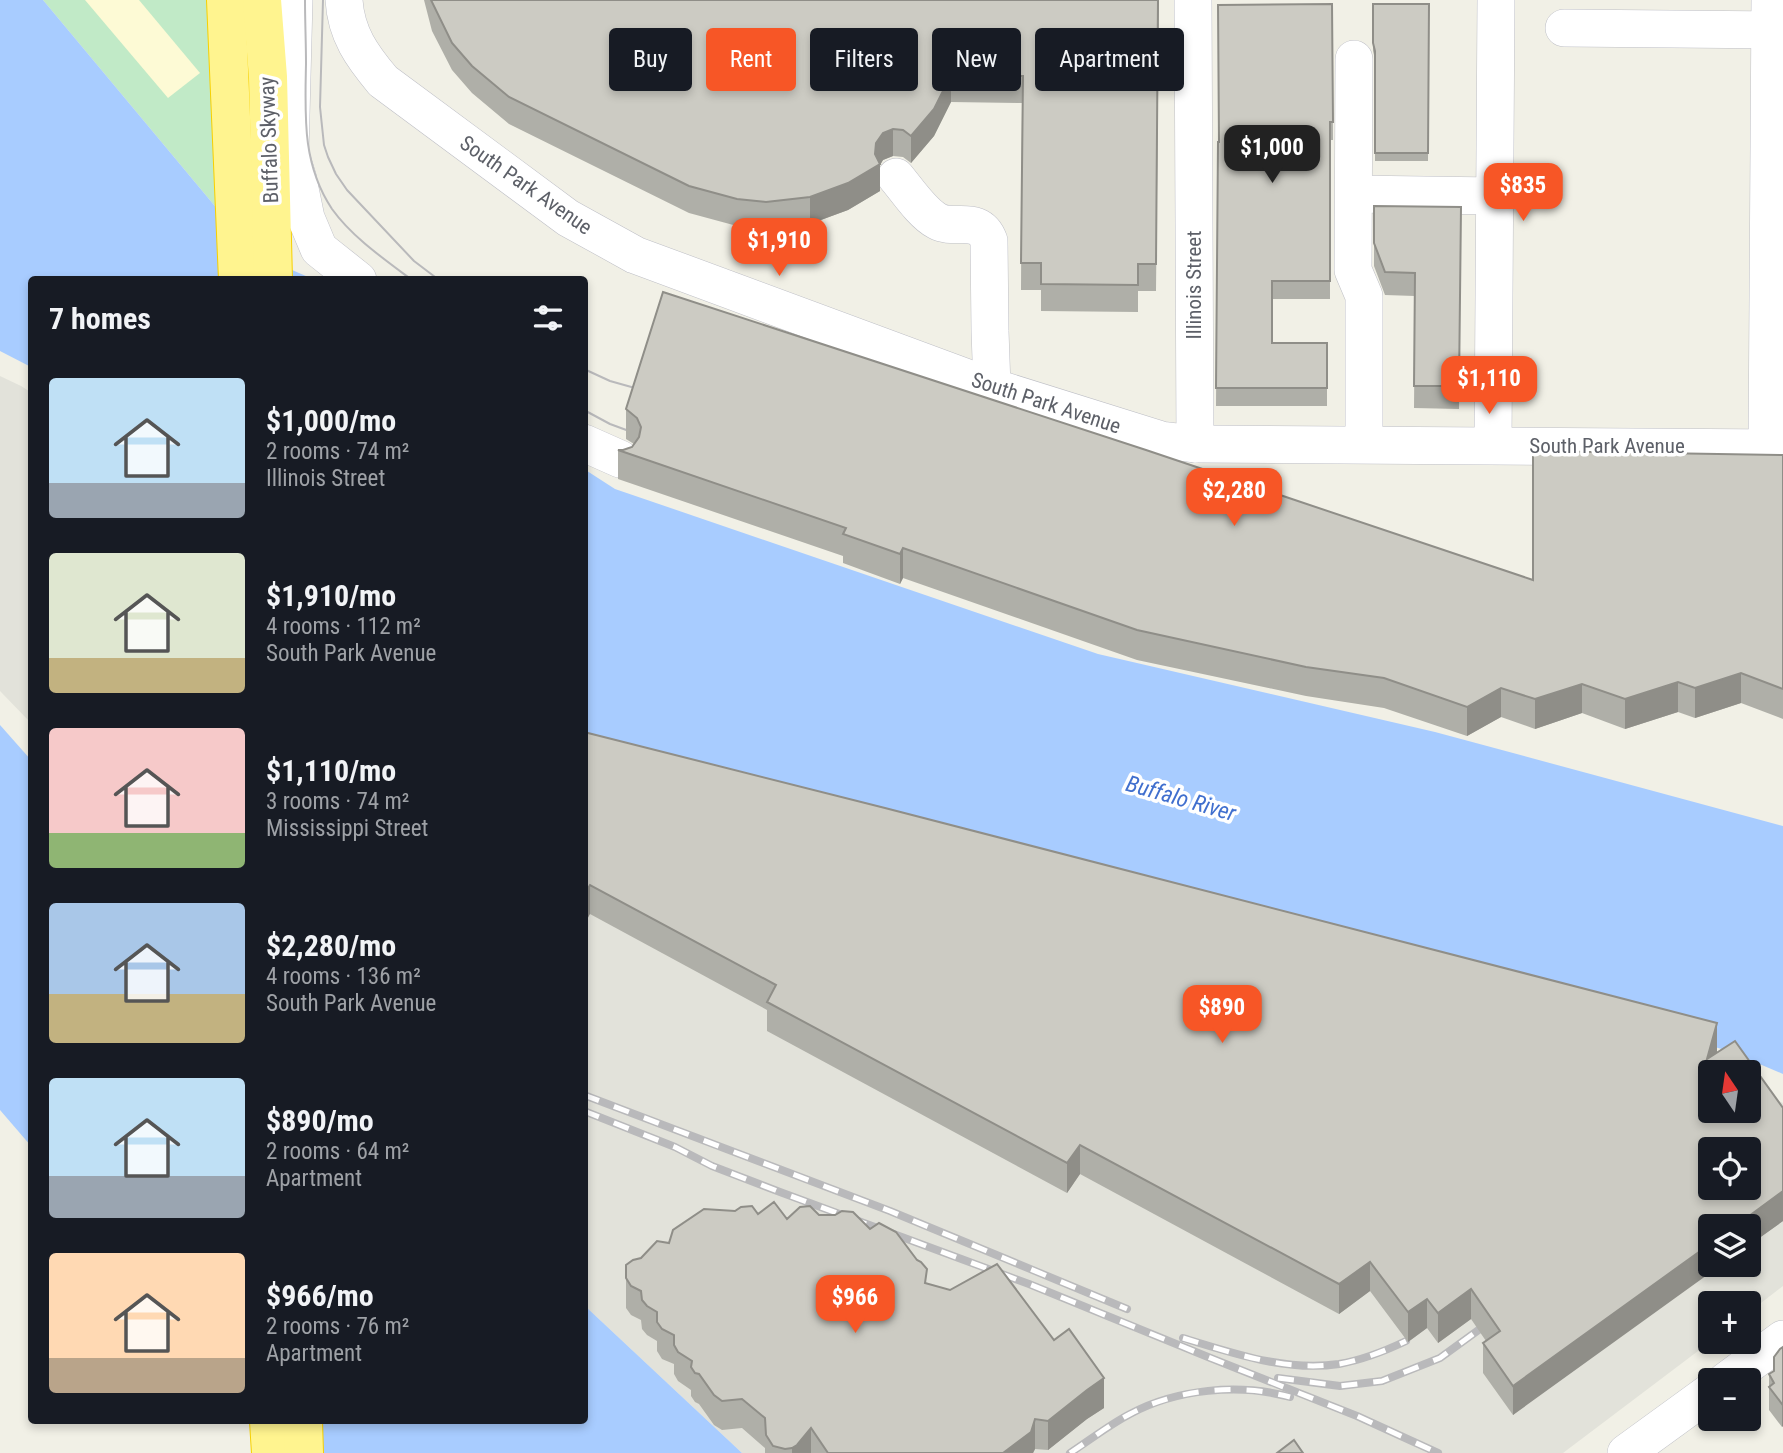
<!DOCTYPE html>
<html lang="en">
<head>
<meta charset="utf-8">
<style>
  body { margin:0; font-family:"Roboto Condensed",sans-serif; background:#20242c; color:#f1f3f6; height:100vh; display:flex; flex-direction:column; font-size:26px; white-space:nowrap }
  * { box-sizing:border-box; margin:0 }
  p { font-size:23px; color:#9ea1a6 }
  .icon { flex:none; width:38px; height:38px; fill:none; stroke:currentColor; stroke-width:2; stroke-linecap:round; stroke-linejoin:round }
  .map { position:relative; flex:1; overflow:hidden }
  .details { position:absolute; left:28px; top:276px; width:560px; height:1148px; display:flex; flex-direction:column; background:#171b24; border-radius:7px; box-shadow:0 4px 10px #0003 }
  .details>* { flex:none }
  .hud { position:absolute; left:609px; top:28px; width:665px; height:63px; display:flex; gap:14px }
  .needle { width:46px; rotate:347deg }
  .buttons { position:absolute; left:1698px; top:1060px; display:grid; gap:14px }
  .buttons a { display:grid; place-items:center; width:63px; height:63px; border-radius:7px; background:#171b24; box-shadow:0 4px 10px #0003; font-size:35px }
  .price { position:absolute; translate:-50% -60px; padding:0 16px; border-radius:14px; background:#f75626; color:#fff; font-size:23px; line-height:46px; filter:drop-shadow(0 2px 4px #0008) }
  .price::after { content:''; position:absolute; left:50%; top:42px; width:21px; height:16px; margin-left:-10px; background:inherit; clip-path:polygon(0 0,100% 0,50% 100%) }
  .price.selected { background:#222; color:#fff }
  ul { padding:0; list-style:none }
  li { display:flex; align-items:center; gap:21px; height:175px; padding:0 21px }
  li span { display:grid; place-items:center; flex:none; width:196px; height:140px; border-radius:7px; color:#555 }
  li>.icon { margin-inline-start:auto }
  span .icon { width:84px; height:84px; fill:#fffc; stroke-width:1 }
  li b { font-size:30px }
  h2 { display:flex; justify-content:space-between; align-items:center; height:84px; padding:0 21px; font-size:30px }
  .pill { padding:0 24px; border-radius:7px; background:#171b24; box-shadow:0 4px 10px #0003; font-size:24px; line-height:63px }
  .pill.selected { background:#f75626; color:#fff }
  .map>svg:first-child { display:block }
  .industrial { fill:#e2e2da; fill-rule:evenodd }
  .green { fill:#c1eac7 }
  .sand { fill:#fdfad5 }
  .water { fill:#a8ccff }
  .pier { fill:#f1f0e6 }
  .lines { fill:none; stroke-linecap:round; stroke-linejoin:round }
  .minor-casing { stroke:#bebfc6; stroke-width:38 }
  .highway-casing { stroke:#f7d000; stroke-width:40 }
  .minor { stroke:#fff; stroke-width:37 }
  .highway { stroke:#fff48f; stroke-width:38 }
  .tram { stroke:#b9b9bb; stroke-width:2 }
  .rail-casing { stroke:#b9b9bb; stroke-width:8 }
  .rail { stroke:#fff; stroke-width:5; stroke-dasharray:16; stroke-linecap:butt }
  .wall { fill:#afafa8 }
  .shaded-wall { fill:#8f8e88 }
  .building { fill:#cccbc3; stroke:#8f8e88; stroke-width:2; fill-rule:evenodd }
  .labels { text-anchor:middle; stroke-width:7; stroke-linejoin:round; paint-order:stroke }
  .street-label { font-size:21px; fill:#5d6068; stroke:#fff }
  .water-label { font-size:23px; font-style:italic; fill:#406fce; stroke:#fff }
</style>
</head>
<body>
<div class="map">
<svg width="1783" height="1453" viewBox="0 0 1783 1453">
  <rect width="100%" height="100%" fill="#f1f0e6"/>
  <!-- industrial -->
  <g class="industrial">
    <path d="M0,372l31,18v339l-31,-35z"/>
    <path d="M584,741l1126,332v38h38l23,-14 12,6v183l-35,27v-9h-38v38l-147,111h-821l-157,-147zM1710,1150h38v38h-38zM1710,1227h38v38h-38z"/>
  </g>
  <!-- green -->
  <path class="green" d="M43,0h178l-2,211z"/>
  <!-- sand -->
  <path class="sand" d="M85,0h54l61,73 -32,25z"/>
  <!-- water -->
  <g class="water">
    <path d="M0,0h43l176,211 25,38 71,31h-283l-1,110 -31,-18z"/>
    <path d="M584,469l31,20 483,165 337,78 348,94v248l-54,-23 -632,-175 -512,-135z"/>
    <path d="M0,694l31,35v417l-31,-36z"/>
    <path d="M585,1306l157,147h-419l-24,-32h285z"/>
  </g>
  <!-- pier -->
  <g class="pier">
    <path d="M0,351l31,16 1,26 -11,-7 -21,-10z"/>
    <path d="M0,691l32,33 -1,36 -31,-35z"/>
  </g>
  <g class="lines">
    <!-- minor casing -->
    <g class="minor-casing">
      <g id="minor">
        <path d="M294,0l-4,153 8,26 8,39 13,31 39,31"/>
        <path d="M344,0c2,34 18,56 39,81l185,137 67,37 357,132 169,53 34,4 588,4"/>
        <path d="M1193,0l2,444"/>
        <path d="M1564,28l219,2"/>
        <path d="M1354,59l-1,211 11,26v148"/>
        <path d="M896,177c11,13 26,36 41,44 18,10 42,-7 52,20l1,90 2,56"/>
        <path d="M1354,194l141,2"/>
        <path d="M584,443l36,16"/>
        <path d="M1493,445l3,-445"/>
        <path d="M1767,447l3,-447"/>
        <path d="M1726,1381l57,-42"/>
        <path d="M1626,1453l84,-61"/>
      </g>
    </g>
    <!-- highway casing -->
    <g class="highway-casing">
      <g id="highway">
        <path d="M226,0l12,280"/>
        <path d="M262,0l6,77 5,203"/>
        <path d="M269,1421l2,32"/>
        <path d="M303,1421l1,32"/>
      </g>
    </g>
    <!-- minor -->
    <use href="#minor" class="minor"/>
    <!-- highway -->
    <use href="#highway" class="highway"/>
    <!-- tram -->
    <g class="tram">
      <path d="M305,0c0,21 1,43 1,64 -1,52 -4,100 26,145 20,28 52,50 80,71"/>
      <path d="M323,0l-3,107 4,38 4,12 8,17 11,16 67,71 25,19"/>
      <path d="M584,369l26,12 32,9"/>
      <path d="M584,410l26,14 19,7"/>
    </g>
    <!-- rail casing -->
    <g class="rail-casing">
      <g id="rail">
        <path d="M584,1095l306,116 237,98"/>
        <path d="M584,1111l91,36 37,19 68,26 249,92 179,73 149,59 81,37"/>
        <path d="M1183,1338c50,15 103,34 156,26 23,-4 46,-13 67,-23"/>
        <path d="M1278,1378l62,8 42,-5 58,-23 55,-40"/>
        <path d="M1070,1453c20,-13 39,-28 60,-39 46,-25 109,-31 160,-17"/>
      </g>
    </g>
    <!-- rail -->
    <use href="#rail" class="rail"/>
  </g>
  <!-- wall -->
  <g class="wall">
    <path d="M424,0h735l-3,291h-18v21l-97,-1v-21h-20l1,-187 -71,-1 -17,34 -23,27 -8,-6 -10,-1 -10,4 -3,5v26l-32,19 -38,14 -44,5 -29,-3 -48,-13 -180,-89 -37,-31 -20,-23 -20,-39z"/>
    <path d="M1332,4l1,136h-3v159h-58v44h55v63h-111l2,-264h1z"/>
    <path d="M1373,4h56l-1,157h-53v-102l-2,-8z"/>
    <path d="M1374,206l87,1 -2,202 -45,-1 1,-112 -30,-1 -11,-29z"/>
    <path d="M626,409l907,171 250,-125v264l-42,-16 -46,15 -17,-6 -53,17 -43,-16 -47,16 -34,-12 -34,19 -83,-28 -78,-12 -169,-36 -234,-82 -3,6 -57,-21v-7l-225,-77v-29h5l9,-3 2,-3 -8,-5z"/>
    <path d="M584,732l1133,320 66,169 -35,25v-19l-235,188 -30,-42v-30l3,-2 -15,-22 -33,24 -11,-15 -19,14 -38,-51 -31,23 -259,-140 -13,19 -300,-162v-21l-177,-96z"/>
    <path d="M758,1214l29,5 32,-4 108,69 177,124 -17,11 -39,31 -13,-1 -2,4h-268v-5l-23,-20 -20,2 -8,-5 -15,-21 -4,-2 -4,-6v-6l-13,-9 -4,-7v-10l-12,-5 -5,-8v-10l-10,-6 -5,-6 -1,-9 -10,-5 -5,-7v-30l15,-20 28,-15z"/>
    <path d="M1783,1347v79l-1,1 -13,-17v-36l5,-3z"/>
  </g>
  <!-- shaded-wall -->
  <g class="shaded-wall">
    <path d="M951,75v27l-17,34 -23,27v-27z"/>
    <path d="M893,129v27l-10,4 -3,5v26l-32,19 -38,14v-27l66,-54 7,-10z"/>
    <path d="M903,548v30l-3,6v-30z"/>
    <path d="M1741,673v30l-46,15v-30z"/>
    <path d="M1678,682v30l-53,17v-30z"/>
    <path d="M1582,684v29l-47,16v-30z"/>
    <path d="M1501,688v29l-34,19v-29z"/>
    <path d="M590,885v29l-6,11v-30z"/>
    <path d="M1717,1023v30l-10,6z"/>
    <path d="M1080,1145v29l-13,19v-30z"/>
    <path d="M1783,1191v30l-35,25v-19h-14z"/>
    <path d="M1710,1244v21h11l-208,150v-29z"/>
    <path d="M1370,1262v29l-31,23v-30z"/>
    <path d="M1471,1289v30l-33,24v-30z"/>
    <path d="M1427,1299v29l-19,14v-30z"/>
    <path d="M1104,1378v30l-17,11 -39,31v-29l39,-31z"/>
    <path d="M1783,1403v23l-1,1v-23z"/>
    <path d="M1035,1419v30l-2,4h-30z"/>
    <path d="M811,1428v25h-19v-5z"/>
  </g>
  <!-- building -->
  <g class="building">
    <path d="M431,0h727l-2,264h-18v21l-97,-1v-21h-20l2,-187 -72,-1 -17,34 -23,27 -8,-6 -10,-1 -10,4 -7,10 -1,11 5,10 -32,19 -38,14 -44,5 -29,-3 -48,-13 -180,-89 -37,-31 -20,-23z"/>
    <path d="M1332,4l1,118h-3v159h-58v62h55v45h-111l2,-246h1l-1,-137z"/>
    <path d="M1373,4h56l-1,149h-53v-102l-2,-8z"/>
    <path d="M1374,206l87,1 -2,179h-45l1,-113 -30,-1 -11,-29z"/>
    <path d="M663,292l483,158 387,130v-129l250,4v234l-42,-16 -46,15 -17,-6 -53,17 -43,-15 -47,15 -34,-11 -34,19 -83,-29 -78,-11 -169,-37 -234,-82 -3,6 -57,-20 3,-6 -228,-78h5l9,-3 7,-10 2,-10 -4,-9 -11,-9z"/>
    <path d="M584,732l301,76 832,215 -10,36 28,-18 48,67v83l-49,36h-24v17l-197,142 -30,-43 17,-12 -29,-42 -33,24 -11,-14 -19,13 -38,-50 -31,22 -259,-139 -13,18 -300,-161 9,-17 -186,-100 -6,10zM1710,1073h38v38h-38zM1710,1150h38v38h-38z"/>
    <path d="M774,1202l13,17 13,-12 10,-1 9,9h16l7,-4 11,1 17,17 9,-6 17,9 21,28 4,2 6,7 -2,14 25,7 47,-26 57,76 15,-11 35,49 -17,12 -39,31 -13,-2 -4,13 -28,21h-175l-17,-25 -14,17 -5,3 -7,1 -12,-3 -7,-11 -1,-17 -23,-19 -20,2 -8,-6 -15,-21 -4,-1 -4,-6 1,-6 -14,-9 -4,-7v-10l-12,-6 -5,-7v-10l-10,-6 -5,-6 -1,-9 -10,-5 -5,-8v-13l7,-5 8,-2 16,-17 12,2 4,-13 31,-21 31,2 6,-4 11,-1 6,8z"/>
    <path d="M1783,1347v56l-1,1 -13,-17 5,-4 -5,-9 5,-3v-14l6,-8z"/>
    <path d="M1294,1440l9,13h-26z"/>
  </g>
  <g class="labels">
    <!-- street labels -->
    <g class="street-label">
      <text transform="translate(269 140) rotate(-92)" y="7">Buffalo Skyway</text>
      <text transform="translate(526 185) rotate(35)" y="7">South Park Avenue</text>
      <text transform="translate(1194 285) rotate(-90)" y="7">Illinois Street</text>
      <text transform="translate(1046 403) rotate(18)" y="7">South Park Avenue</text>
      <text x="1607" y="453">South Park Avenue</text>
    </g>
    <!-- water labels -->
    <g class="water-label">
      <text transform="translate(1181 798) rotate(16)" y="8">Buffalo River</text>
    </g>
  </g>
</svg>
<div class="buttons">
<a><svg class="needle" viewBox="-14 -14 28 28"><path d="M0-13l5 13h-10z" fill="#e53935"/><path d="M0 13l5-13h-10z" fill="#9ea1a6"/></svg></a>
<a><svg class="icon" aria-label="locate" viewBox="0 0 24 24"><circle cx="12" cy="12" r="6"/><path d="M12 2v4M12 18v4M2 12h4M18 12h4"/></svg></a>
<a><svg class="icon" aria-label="layers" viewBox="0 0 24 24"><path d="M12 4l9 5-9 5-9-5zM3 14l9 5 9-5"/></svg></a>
<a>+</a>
<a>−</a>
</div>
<b class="price selected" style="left:1272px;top:185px">$1,000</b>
<b class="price" style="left:1523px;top:223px">$835</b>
<b class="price" style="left:779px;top:278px">$1,910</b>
<b class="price" style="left:1489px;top:416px">$1,110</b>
<b class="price" style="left:1234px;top:528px">$2,280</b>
<b class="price" style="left:1222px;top:1045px">$890</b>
<b class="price" style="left:855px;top:1335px">$966</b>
<div class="hud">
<a class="pill">Buy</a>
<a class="pill selected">Rent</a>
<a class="pill">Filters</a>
<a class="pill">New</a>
<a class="pill">Apartment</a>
</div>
<section class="details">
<h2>7 homes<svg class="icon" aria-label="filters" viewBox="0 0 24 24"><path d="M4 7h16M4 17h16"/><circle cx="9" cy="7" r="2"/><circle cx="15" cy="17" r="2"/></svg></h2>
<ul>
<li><span style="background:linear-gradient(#bfe0f5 75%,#9aa5b1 0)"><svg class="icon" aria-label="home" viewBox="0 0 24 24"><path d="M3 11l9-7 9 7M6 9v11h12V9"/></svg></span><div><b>$1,000/mo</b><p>2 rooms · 74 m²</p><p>Illinois Street</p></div></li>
<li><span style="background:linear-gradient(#dfe7d0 75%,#c2b280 0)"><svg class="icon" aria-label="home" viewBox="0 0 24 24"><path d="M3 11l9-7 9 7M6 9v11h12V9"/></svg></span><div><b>$1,910/mo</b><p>4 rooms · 112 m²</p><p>South Park Avenue</p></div></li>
<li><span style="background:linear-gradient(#f6c9c9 75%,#8fb573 0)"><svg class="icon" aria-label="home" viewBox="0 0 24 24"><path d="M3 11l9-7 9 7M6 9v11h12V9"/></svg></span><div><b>$1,110/mo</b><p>3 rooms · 74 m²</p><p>Mississippi Street</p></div></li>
<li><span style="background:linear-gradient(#a9c7e8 65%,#c2b280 0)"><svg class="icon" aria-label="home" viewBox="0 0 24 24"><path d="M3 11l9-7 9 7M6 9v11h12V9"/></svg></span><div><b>$2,280/mo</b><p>4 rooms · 136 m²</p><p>South Park Avenue</p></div></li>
<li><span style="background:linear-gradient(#bfe0f5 70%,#9aa5b1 0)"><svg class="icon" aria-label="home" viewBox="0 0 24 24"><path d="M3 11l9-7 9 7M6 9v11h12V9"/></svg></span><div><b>$890/mo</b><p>2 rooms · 64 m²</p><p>Apartment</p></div></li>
<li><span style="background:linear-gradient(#ffd9b3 75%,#b9a48a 0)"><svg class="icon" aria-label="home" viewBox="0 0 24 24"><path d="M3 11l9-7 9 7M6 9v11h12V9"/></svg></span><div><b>$966/mo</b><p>2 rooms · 76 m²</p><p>Apartment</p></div></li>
</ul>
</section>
</div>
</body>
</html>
